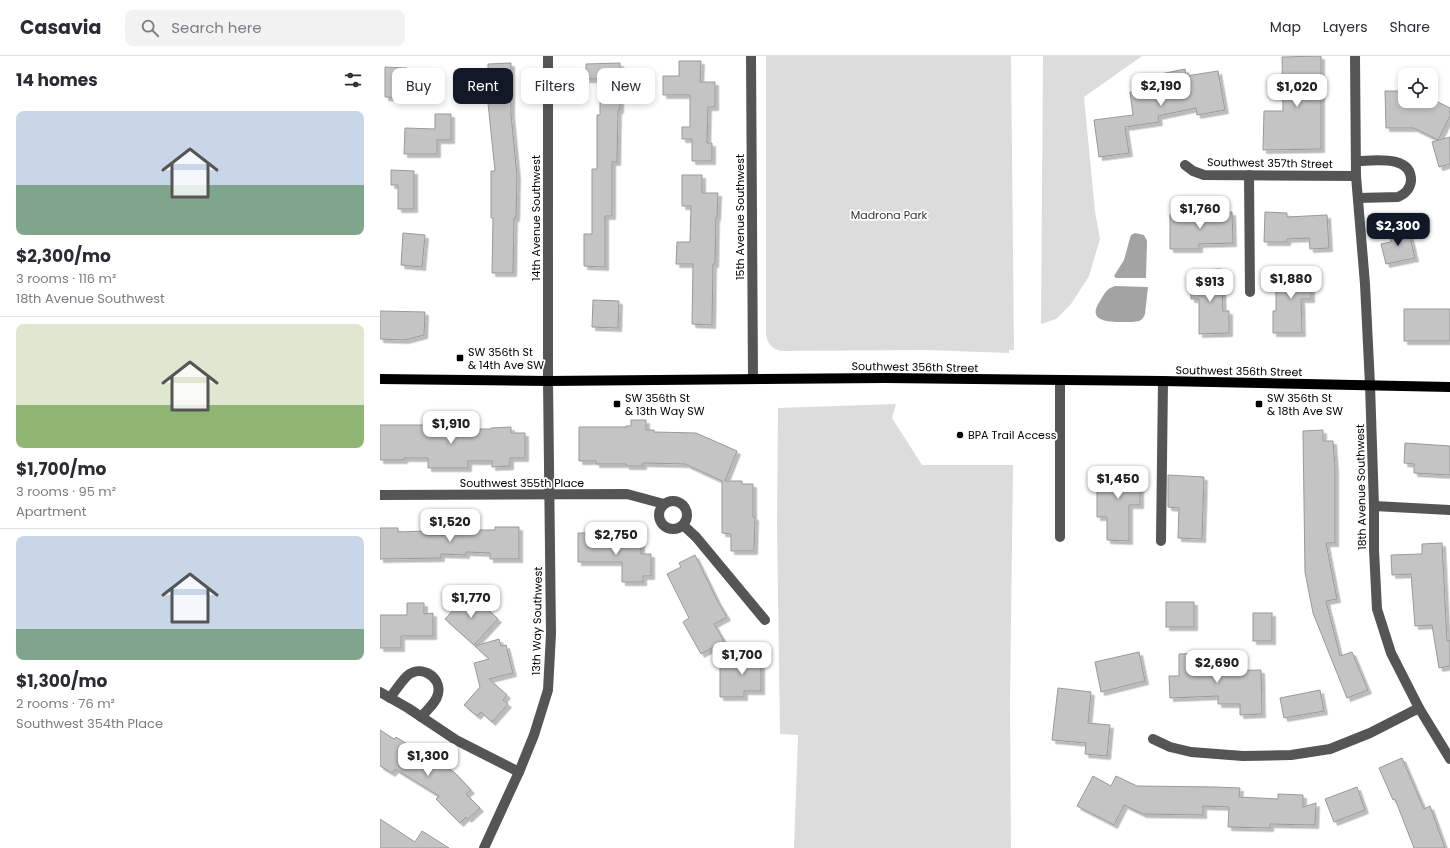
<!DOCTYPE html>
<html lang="en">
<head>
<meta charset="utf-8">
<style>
  body { margin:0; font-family:Poppins,sans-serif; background:#f2f2f3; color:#2b2b33; height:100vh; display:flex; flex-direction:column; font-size:15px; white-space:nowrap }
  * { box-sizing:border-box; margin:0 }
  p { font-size:13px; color:#7c7c81 }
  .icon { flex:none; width:22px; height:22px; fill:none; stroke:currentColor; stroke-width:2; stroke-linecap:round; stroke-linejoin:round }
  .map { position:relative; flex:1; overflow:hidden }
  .panel { display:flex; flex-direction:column; background:#fff; width:380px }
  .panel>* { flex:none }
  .guide { position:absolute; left:12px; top:12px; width:380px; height:36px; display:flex; gap:8px }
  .controls { position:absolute; left:1018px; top:12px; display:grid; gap:8px }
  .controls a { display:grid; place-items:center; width:40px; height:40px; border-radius:8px; background:#fff; box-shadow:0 2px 6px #0003; font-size:20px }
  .price { position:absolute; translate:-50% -34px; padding:0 9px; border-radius:8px; background:#fff; color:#222; font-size:13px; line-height:26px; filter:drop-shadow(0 1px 2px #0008) }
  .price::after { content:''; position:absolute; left:50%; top:24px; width:12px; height:9px; margin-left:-6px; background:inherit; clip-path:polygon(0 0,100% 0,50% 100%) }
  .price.selected { background:#111827; color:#fff }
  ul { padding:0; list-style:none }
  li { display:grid; align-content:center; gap:8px; height:212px; padding:0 16px }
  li+li { border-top:1px solid #e1e1e2 }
  li span { display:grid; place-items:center; height:124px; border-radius:8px; color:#555 }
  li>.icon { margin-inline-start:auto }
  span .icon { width:72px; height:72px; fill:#fffc; stroke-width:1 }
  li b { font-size:17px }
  h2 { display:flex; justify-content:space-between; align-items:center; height:48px; padding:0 16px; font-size:17px }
  .pill { padding:0 14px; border-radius:8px; background:#fff; box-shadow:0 2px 6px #0003; font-size:14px; line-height:36px }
  .pill.selected { background:#111827; color:#fff }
  header { display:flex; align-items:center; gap:24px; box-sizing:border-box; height:56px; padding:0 20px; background:#fff; border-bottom:1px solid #e1e1e2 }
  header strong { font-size:19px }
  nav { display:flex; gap:22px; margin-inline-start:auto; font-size:14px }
  .search { width:280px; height:36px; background:#f2f2f3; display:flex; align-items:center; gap:10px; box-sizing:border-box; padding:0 14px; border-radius:8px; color:#7c7c81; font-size:15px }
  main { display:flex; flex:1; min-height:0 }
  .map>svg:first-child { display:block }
  .green { fill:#dcdcdc }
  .water { fill:#a3a3a3 }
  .building { fill:#c4c4c4; stroke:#999; filter:url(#shadow) }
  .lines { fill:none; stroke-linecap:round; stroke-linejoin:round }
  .minor { stroke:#555; stroke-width:10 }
  .major { stroke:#000; stroke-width:10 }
  .poi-dot { fill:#000; stroke:#fff; stroke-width:1.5 }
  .labels { text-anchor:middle; stroke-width:3.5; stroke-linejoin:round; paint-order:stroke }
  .street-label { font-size:11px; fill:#000; stroke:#fff }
  .park-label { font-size:11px; fill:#333; stroke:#fff }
  .poi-label { font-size:11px; fill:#000; stroke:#fff; text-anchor:start }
</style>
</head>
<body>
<header>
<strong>Casavia</strong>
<div class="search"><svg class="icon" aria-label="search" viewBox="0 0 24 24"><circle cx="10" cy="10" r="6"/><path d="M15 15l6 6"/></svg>Search here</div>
<nav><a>Map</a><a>Layers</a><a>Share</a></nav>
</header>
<main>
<section class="panel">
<h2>14 homes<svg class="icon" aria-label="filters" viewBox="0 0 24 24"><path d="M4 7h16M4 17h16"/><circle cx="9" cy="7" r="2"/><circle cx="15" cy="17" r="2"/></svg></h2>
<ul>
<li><span style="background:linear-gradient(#c9d6e8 60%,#7fa58c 0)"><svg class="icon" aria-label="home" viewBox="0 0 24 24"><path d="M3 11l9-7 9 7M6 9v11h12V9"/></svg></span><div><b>$2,300/mo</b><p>3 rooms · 116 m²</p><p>18th Avenue Southwest</p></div></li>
<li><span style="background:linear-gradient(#dfe7d0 65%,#8fb573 0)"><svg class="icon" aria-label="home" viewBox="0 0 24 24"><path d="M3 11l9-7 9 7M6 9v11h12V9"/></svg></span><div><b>$1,700/mo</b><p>3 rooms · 95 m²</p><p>Apartment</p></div></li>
<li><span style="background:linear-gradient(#c9d6e8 75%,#7fa58c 0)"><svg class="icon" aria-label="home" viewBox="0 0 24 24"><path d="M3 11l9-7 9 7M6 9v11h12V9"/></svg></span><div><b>$1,300/mo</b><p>2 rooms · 76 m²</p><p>Southwest 354th Place</p></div></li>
</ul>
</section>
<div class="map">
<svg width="1070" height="792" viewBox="0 0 1070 792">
  <defs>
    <filter id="shadow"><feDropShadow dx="3.5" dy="3.5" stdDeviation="0" flood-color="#0004"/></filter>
  </defs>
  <rect width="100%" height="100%" fill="#fff"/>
  <!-- green -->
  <g class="green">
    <path d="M386,0h245l3,294h-5v3l-84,-3 -144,1c-9,-2 -14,-8 -15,-17z"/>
    <path d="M663,0h99l-58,41 11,114 5,28 -11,37 -18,28 -15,15 -15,5z"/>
    <path d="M516,348l-4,14 30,47h91l-3,236 1,147h-217l4,-113 -18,-1 -3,-209 1,-117z"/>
  </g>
  <!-- water -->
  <g class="water">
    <path d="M755,177l9,2 3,6 -1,37h-30l-2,-2 10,-16 6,-22 1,-3z"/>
    <path d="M735,230l33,1 -3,27c-1,3 -3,6 -6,7 -4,1 -9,1 -13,1 -14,0 -41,1 -26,-21 4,-7 7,-13 15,-15z"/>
  </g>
  <!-- building -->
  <g class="building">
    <path d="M941,0v93l-58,1 1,-39h19l-1,-54z"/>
    <path d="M299,5h22l-1,21h15v25h-7l-1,36h5v18h-20v-22h-10v-12h8v-32h-27v-19h16z"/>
    <path d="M131,7v51l6,62 -1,42h-2l-1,55h-21l1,-55h-2v-47h4l-7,-68v-39z"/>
    <path d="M240,7v47h-2l-1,52h-5v54h-7v51l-21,-1v-32h8v-65h5v-54h3v-36h-14v-15z"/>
    <path d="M5,11l22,1v30l-22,-1z"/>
    <path d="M805,13l1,7 32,-5 7,39 -28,5 -1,-7 -38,8 1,6 -34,5 4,26 -30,4 -5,-37 39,-5 -3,-23 29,-4 -3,-13z"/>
    <path d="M1005,35h20v10h31l14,7v8l-12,24 -24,-12h-28z"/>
    <path d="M55,58h16v26h-14v14h-33l1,-26 30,1z"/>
    <path d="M1070,81v27l-11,3 -7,-25z"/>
    <path d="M11,114l23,1v38h-16v-24h-7z"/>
    <path d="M302,119h20v18h16l-1,24h-1l-1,47h-2l-1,61 -20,-1 1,-60h-17l1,-22h13l1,-36h-9z"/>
    <path d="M852,156l1,31 -34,1v5h-29v-35z"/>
    <path d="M885,156l22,1v4l40,-2 2,33 -19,1 -1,-11 -22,1v3h-23z"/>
    <path d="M1028,172l7,30 -29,6 -5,-20 10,-2 -2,-10z"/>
    <path d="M23,177l22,2 -3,32 -21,-2z"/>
    <path d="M841,213l2,42h6v22l-30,1v-35h-8l-1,-19 11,-1 -1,-9z"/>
    <path d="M931,213v30h-10l1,34h-29v-22h3v-41z"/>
    <path d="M213,244l26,1 -1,27 -26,-1z"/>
    <rect x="1024" y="253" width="46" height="32"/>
    <path d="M0,255l45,1 -1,23 -19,5 -25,-1z"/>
    <path d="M251,364h15v10h8v2l42,1 41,18 -12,30h17v3h11v33h2l-1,34h-23v-17l-9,-1v-52l-37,-17 -42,-1v3h-17v-2h-30v-3h-17v-34h47v-1h5z"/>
    <path d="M43,367h19v6h49v-1l20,-1v6h14v25h-15v8l-18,1v-6h-24v7h-40v-10h-24v2h-24v-35h44z"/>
    <path d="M943,374v11h10l2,27v75h-9l11,56 -11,2 14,55 12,-4 16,38 -21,8 -34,-85 -8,-41 -2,-141z"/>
    <path d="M1025,387l45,3v29l-36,-2v-9l-10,-1z"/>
    <path d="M717,414h43v35h-11v36l-22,-1v-23h-10z"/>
    <path d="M788,419l36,2 -2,62 -24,-1 1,-30 -11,-1z"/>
    <path d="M68,471h21v3h26v-3h24v32h-29v-6l-24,-1v3l-25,-1v4l-61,1v-31h18v4l27,-1v4h23z"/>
    <path d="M198,477h18v10h45v11h10v22h-8v6h-21v-20h-44z"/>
    <path d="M1062,487l5,98 3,-1v26l-11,2 -7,-43 -17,1 -4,-52 -19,1 -1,-20 31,-1v-10z"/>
    <path d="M315,499l23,47 9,15 -13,7 10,17 -23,13 -18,-32 6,-4 -22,-44 14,-7 -2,-4z"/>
    <path d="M88,538l15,13 1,-1 14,13 -24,26 -29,-26z"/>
    <rect x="786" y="546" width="28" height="25"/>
    <path d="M27,547h17v11l9,-1v23h-32v12h-21v-33h27z"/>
    <rect x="873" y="557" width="19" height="28"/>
    <path d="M119,583l2,7 5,-1 7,28 -24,6 18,16 -4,5 5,4 -16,18 -11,-10 -4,4 -13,-11 16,-18 -6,-24 15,-4 -14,-13z"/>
    <path d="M365,594l16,1v40h-17v6h-24v-33h24z"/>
    <path d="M759,596l6,29 -44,11 -6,-30z"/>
    <path d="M829,597l1,18 51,-1 1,44 -22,1v-11h-22v-8l-48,2 -1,-22h10v-22z"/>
    <path d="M678,632l33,4 -3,31 22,2 -3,31 -22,-2 1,-11 -34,-3z"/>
    <path d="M940,634l4,21 -40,7 -4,-20z"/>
    <path d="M0,674l14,9 2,-2 13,8 -3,5 24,15 4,-6 20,13 17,18 -5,4 14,14 -12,11 -2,-2 -6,6 -24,-24 3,-3 -44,-27 -3,4 -12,-7z"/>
    <path d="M1022,702l22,51 6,-3 15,42h-31l-19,-49 -2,1 -14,-32z"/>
    <path d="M713,720l18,10 5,-10 21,10 78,1 25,1 -1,9 39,2v-5l25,1v12l13,-4 -1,22 -45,-1v4l-42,-1 1,-20 -26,-1v9l-60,-1 -19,-9 -10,20 -37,-19z"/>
    <path d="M977,731l8,23 -31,12 -9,-23z"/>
    <path d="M0,763l35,23 7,-11 27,17h-69z"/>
  </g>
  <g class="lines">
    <!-- minor -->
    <g class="minor">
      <path d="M371,0l2,323"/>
      <path d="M975,0l1,120 9,108 5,101 4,121v44l3,59 14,44 28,55 31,51"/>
      <path d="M976,105c17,0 56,-7 55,20 -1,8 -6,13 -13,16l-40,1"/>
      <path d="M805,109l8,6 11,4 152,1"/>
      <path d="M869,119l1,117"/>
      <path d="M680,325v156"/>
      <path d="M0,439l247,-1 37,10"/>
      <circle cx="293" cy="459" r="14"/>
      <path d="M994,450l76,4"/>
      <path d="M303,469l13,12 69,83"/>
      <path d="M781,485l2,-160"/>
      <path d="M0,636l28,16 48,32 63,32"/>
      <path d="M10,642c5,-7 11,-16 17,-22 14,-12 35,1 31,18 -2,9 -11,16 -17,23"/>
      <path d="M773,683l17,8 21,5 52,4 48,-1 39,-6 40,-16 49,-25"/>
      <path d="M104,792l35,-76 15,-37 14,-45 3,-56 -3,-253v-325"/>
    </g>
    <!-- major -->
    <path class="major" d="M0,323l168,2 337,-3 278,3 287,6"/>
  </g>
  <!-- markers -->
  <g class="poi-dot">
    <rect x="76" y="298" width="8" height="8" rx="2"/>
    <rect x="233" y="344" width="8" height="8" rx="2"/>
    <rect x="875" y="344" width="8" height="8" rx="2"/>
    <circle cx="580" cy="379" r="4"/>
  </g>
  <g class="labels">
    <!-- street labels -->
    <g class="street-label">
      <text transform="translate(890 107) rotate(1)" y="4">Southwest 357th Street</text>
      <text transform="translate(360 161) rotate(-90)" y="4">15th Avenue Southwest</text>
      <text transform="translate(156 162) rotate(-90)" y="4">14th Avenue Southwest</text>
      <text transform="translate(535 311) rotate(1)" y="4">Southwest 356th Street</text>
      <text transform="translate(859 315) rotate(1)" y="4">Southwest 356th Street</text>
      <text x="142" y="431">Southwest 355th Place</text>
      <text transform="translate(981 431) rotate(-91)" y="4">18th Avenue Southwest</text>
      <text transform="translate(157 565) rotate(-89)" y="4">13th Way Southwest</text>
    </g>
    <!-- park labels -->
    <g class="park-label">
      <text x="509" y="163">Madrona Park</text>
    </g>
    <!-- poi labels -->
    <g class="poi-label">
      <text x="88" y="300">SW 356th St<tspan x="88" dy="13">&amp; 14th Ave SW</tspan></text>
      <text x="245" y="346">SW 356th St<tspan x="245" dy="13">&amp; 13th Way SW</tspan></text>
      <text x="887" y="346">SW 356th St<tspan x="887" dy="13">&amp; 18th Ave SW</tspan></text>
      <text x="588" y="383">BPA Trail Access</text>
    </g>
  </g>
</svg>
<div class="controls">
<a><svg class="icon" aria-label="locate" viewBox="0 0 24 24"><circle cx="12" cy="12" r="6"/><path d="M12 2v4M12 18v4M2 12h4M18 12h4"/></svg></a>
</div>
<b class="price" style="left:781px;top:51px">$2,190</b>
<b class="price" style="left:917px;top:52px">$1,020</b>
<b class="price" style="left:820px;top:174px">$1,760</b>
<b class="price selected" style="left:1018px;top:191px">$2,300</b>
<b class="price" style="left:911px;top:244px">$1,880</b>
<b class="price" style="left:830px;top:247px">$913</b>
<b class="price" style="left:71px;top:389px">$1,910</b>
<b class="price" style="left:738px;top:444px">$1,450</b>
<b class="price" style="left:70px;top:487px">$1,520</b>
<b class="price" style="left:236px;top:500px">$2,750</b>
<b class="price" style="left:91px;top:563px">$1,770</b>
<b class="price" style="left:362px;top:620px">$1,700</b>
<b class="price" style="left:837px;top:628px">$2,690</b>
<b class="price" style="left:48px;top:721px">$1,300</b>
<div class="guide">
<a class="pill">Buy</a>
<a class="pill selected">Rent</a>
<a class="pill">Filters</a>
<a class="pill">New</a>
</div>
</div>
</main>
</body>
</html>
